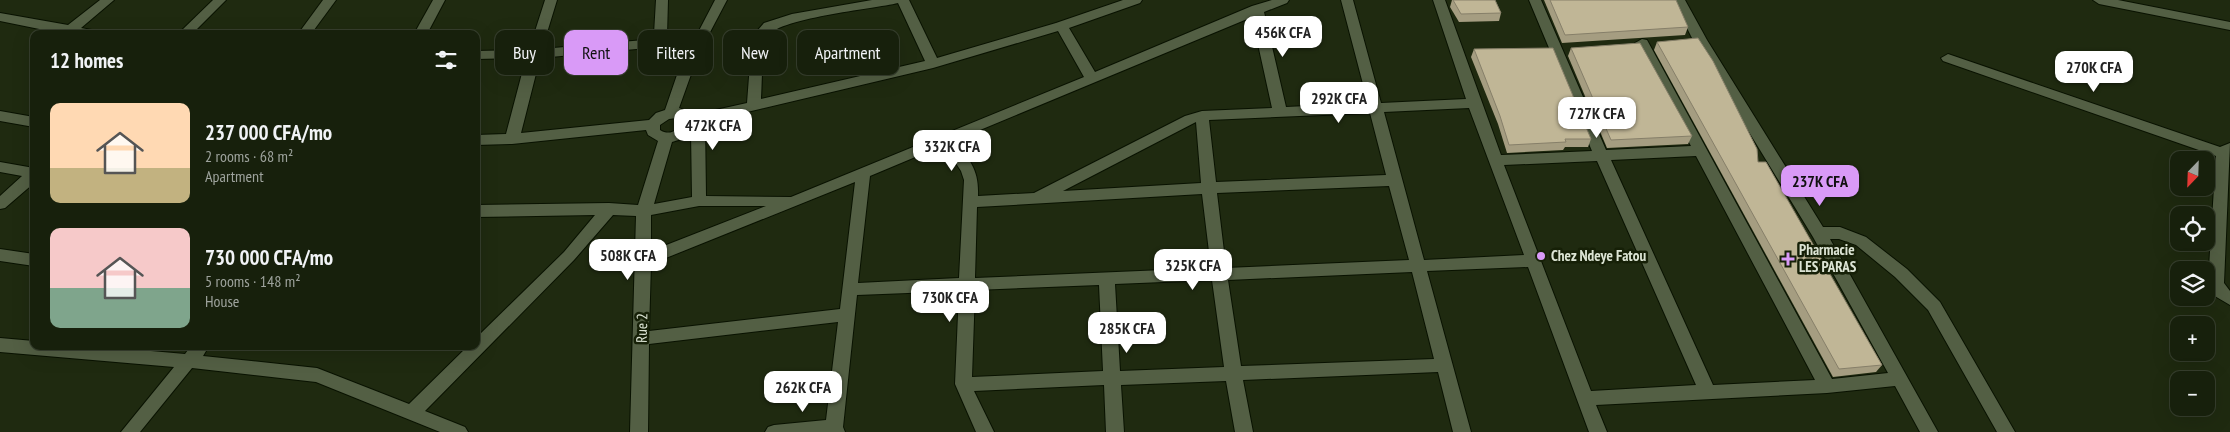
<!DOCTYPE html>
<html lang="en">
<head>
<meta charset="utf-8">
<style>
  body { margin:0; font-family:"PT Sans Narrow",sans-serif; background:#202815; color:#f1f3f6; height:100vh; display:flex; flex-direction:column; font-size:19px; white-space:nowrap }
  * { box-sizing:border-box; margin:0 }
  p { font-size:16px; color:#9ea39d }
  .icon { flex:none; width:28px; height:28px; fill:none; stroke:currentColor; stroke-width:2; stroke-linecap:round; stroke-linejoin:round }
  .map { position:relative; flex:1; overflow:hidden }
  .panel { position:absolute; left:30px; top:30px; width:450px; height:320px; display:flex; flex-direction:column; background:#17200c; border-radius:10px; box-shadow:0 5px 20px #0002,0 0 0 1px #363e2d }
  .panel>* { flex:none }
  .hud { position:absolute; left:495px; top:30px; width:475px; height:45px; display:flex; gap:10px }
  .needle { width:32px; rotate:203deg }
  .tools { position:absolute; left:2170px; top:151px; display:grid; gap:10px }
  .tools a { display:grid; place-items:center; width:45px; height:45px; border-radius:10px; background:#17200c; box-shadow:0 5px 20px #0002,0 0 0 1px #363e2d; font-size:25px }
  .price { position:absolute; translate:-50% -42px; padding:0 11px; border-radius:10px; background:#fff; color:#222; font-size:16px; line-height:32px; filter:drop-shadow(0 1px 2px #0008) }
  .price::after { content:''; position:absolute; left:50%; top:30px; width:15px; height:11px; margin-left:-8px; background:inherit; clip-path:polygon(0 0,100% 0,50% 100%) }
  .price.current { background:#d99af7; color:#111 }
  ul { padding:0; list-style:none }
  li { display:flex; align-items:center; gap:15px; height:125px; padding:0 20px }
  li span { display:grid; place-items:center; flex:none; width:140px; height:100px; border-radius:10px; color:#555 }
  li>.icon { margin-inline-start:auto }
  span .icon { width:60px; height:60px; fill:#fffc; stroke-width:1 }
  li b { font-size:21px }
  h2 { display:flex; justify-content:space-between; align-items:center; height:60px; padding:0 20px; font-size:21px }
  .pill { padding:0 18px; border-radius:10px; background:#17200c; box-shadow:0 5px 20px #0002,0 0 0 1px #363e2d; font-size:18px; line-height:45px }
  .pill.current { background:#d99af7; color:#111 }
  .map>svg:first-child { display:block }
  .lines { fill:none; stroke-linecap:round; stroke-linejoin:round }
  .minor-casing { stroke:#091200; stroke-width:2 }
  .minor { fill:#535f44; fill-rule:evenodd }
  .wall { fill:#a59d81 }
  .building { fill:#c0b696; stroke:#867f69 }
  .poi-dot { fill:#d99af7; stroke:#162007; stroke-width:2 }
  .labels { text-anchor:middle; stroke-width:5; stroke-linejoin:round; paint-order:stroke }
  .poi-label { font-size:15px; font-weight:bold; fill:#dce4d4; stroke:#162007; text-anchor:start }
  .street-label { font-size:15px; fill:#dce4d4; stroke:#162007 }
</style>
</head>
<body>
<div class="map">
<svg width="2230" height="432" viewBox="0 0 2230 432">
  <rect width="100%" height="100%" fill="#1f2a10"/>
  <g class="lines">
    <!-- minor casing -->
    <g class="minor-casing">
      <g id="minor">
        <path d="M100,0h14l-33,28 16,3 1,3h-34l-64,-13v-8l68,12z"/>
        <path d="M213,0h13l-34,34h-14z"/>
        <path d="M323,0h13l-25,34h-13z"/>
        <path d="M433,0h12l-18,34h-13z"/>
        <path d="M545,0h12l-15,49 102,-9 10,-6 2,-34h12l-1,36 -20,12 -107,10 -19,75 128,-13 7,-7 9,-3 14,-41 36,-69h12l-29,55 -19,53 12,5 2,2 54,-12 5,-66 12,-14 28,-9 80,-14h37l28,58 119,-35 67,-23h19l-2,3 -71,25 26,44 157,-66 20,-6h17l-2,3 -23,9 22,95 82,-4 -27,-103h12l28,103 85,-4 -33,-99h12l56,155 91,-4 -63,-151h12l65,150 85,-4 -56,-103 7,-4 5,1 185,339 56,-6 -75,-136 -120,-197 -20,-40h12l22,40 116,187h17l26,10 41,32 33,33 75,130h-18l-69,-122 -33,-33 -39,-32 -17,-6h-9l108,193h-18l-25,-46 -68,7 -231,12 11,27h-18l-61,-165 -101,4 44,161h-18l-15,-60 -195,8 10,52h-18l-9,-51 -105,4 3,47h-18l-2,-47 -130,6 20,41h-18l-21,-48 4,-93 -102,4 -14,132 2,5h-80l3,-5 6,-2 52,-5 12,-98 -189,22 -1,88h-18l6,-216 -23,-1 -39,45 -149,151 40,16 3,5h-28l-124,-50 -124,-14 -52,64h-19l53,-65 -174,-15v-14l34,3v5h60l91,8 6,-8h18l-6,10 114,12 92,36 59,-58h8v-8l88,-86 31,-37 -119,2v-12l133,-2 29,2 20,-64 -10,-6 -2,-5 -134,14 -36,1v-10l30,-1 20,-76 -50,1v-8l53,-1zM898,3l27,58 -164,38c1,-11 1,-54 5,-61 9,-20 108,-29 132,-35zM1252,17l20,91 -70,3 -17,5 -151,77 -56,3c1,-27 -8,-34 -22,-56zM1058,31l26,46 -293,120 -85,-1 -1,-74 228,-54zM1469,108l55,147 -100,5 -40,-148zM1370,113l16,62 -170,7 -7,-62zM677,118l5,3c-3,10 -13,15 -22,9v-5l9,-6zM1196,122l5,61 -138,8 131,-68zM691,132l1,65 -38,7 18,-62 13,-4zM944,145l17,26 3,9 -5,98 -101,5 12,-107zM1696,156l119,224 -102,5 -102,-225zM1597,161l99,224 -105,6 -87,-226zM855,182l-15,127 -191,22 2,-67zM1389,186l20,74 -183,8 -9,-75zM1202,194l9,74 -236,10 2,-71zM699,206h67l-115,45v-36zM1412,272l22,87 -193,7 -13,-86zM1212,280l12,87 -104,4 -5,-87zM1099,285l4,86 -131,6 3,-87z"/>
        <path d="M2093,0h25l112,22v8l-131,-26z"/>
        <path d="M1948,54l272,93 10,-4 -6,140 6,8v14l-17,-10 -5,-12 8,-127 -273,-95 -2,-3z"/>
        <path d="M0,111l34,6v10l-34,-6z"/>
        <path d="M0,162l34,6v15l-29,25 -5,1v-13l22,-20 -22,-4z"/>
        <path d="M0,249l34,5v12l-34,-5z"/>
      </g>
    </g>
    <!-- minor -->
    <use href="#minor" class="minor"/>
  </g>
  <!-- wall -->
  <g class="wall">
    <path d="M1452,0h43l6,13 -2,8 -40,1 -9,-15z"/>
    <path d="M1544,0h122l22,27 -3,8 -123,8z"/>
    <path d="M1657,42l101,120 124,203 -6,7 -43,5 -179,-327z"/>
    <path d="M1571,48l121,88 -4,8 -81,4 -39,-92z"/>
    <path d="M1474,49l117,90 -3,8h-23l-2,3 -56,3 -9,-29 -27,-67z"/>
  </g>
  <!-- building -->
  <g class="building">
    <path d="M1453,0h42l6,13 -40,1z"/>
    <path d="M1550,0h126l12,27 -123,8z"/>
    <path d="M1698,38l15,23 44,88 1,13h8l116,203 -43,4 -182,-327z"/>
    <path d="M1640,43l52,93 -81,4 -40,-92z"/>
    <path d="M1553,48l38,91h-26l1,3 -57,3 -9,-29 -26,-67z"/>
  </g>
  <!-- markers -->
  <g class="poi-dot">
    <circle cx="1541" cy="256" r="5"/>
    <path d="M1785.5 251.5h5v5h5v5h-5v5h-5v-5h-5v-5h5z"/>
  </g>
  <g class="labels">
    <!-- poi labels -->
    <g class="poi-label">
      <text x="1799" y="255">Pharmacie<tspan x="1799" dy="17">LES PARAS</tspan></text>
      <text x="1551" y="261">Chez Ndeye Fatou</text>
    </g>
    <!-- street labels -->
    <g class="street-label">
      <text transform="translate(642 328) rotate(-89)" y="5">Rue 2</text>
    </g>
  </g>
</svg>
<div class="tools">
<a><svg class="needle" viewBox="-14 -14 28 28"><path d="M0-13l5 13h-10z" fill="#e53935"/><path d="M0 13l5-13h-10z" fill="#9ea39d"/></svg></a>
<a><svg class="icon" aria-label="locate" viewBox="0 0 24 24"><circle cx="12" cy="12" r="6"/><path d="M12 2v4M12 18v4M2 12h4M18 12h4"/></svg></a>
<a><svg class="icon" aria-label="layers" viewBox="0 0 24 24"><path d="M12 4l9 5-9 5-9-5zM3 14l9 5 9-5"/></svg></a>
<a>+</a>
<a>−</a>
</div>
<b class="price" style="left:1283px;top:58px">456K CFA</b>
<b class="price" style="left:2094px;top:93px">270K CFA</b>
<b class="price" style="left:1339px;top:124px">292K CFA</b>
<b class="price" style="left:1597px;top:139px">727K CFA</b>
<b class="price" style="left:713px;top:151px">472K CFA</b>
<b class="price" style="left:952px;top:172px">332K CFA</b>
<b class="price current" style="left:1820px;top:207px">237K CFA</b>
<b class="price" style="left:628px;top:281px">508K CFA</b>
<b class="price" style="left:1193px;top:291px">325K CFA</b>
<b class="price" style="left:950px;top:323px">730K CFA</b>
<b class="price" style="left:1127px;top:354px">285K CFA</b>
<b class="price" style="left:803px;top:413px">262K CFA</b>
<div class="hud">
<a class="pill">Buy</a>
<a class="pill current">Rent</a>
<a class="pill">Filters</a>
<a class="pill">New</a>
<a class="pill">Apartment</a>
</div>
<section class="panel">
<h2>12 homes<svg class="icon" aria-label="filters" viewBox="0 0 24 24"><path d="M4 7h16M4 17h16"/><circle cx="9" cy="7" r="2"/><circle cx="15" cy="17" r="2"/></svg></h2>
<ul>
<li><span style="background:linear-gradient(#ffd9b3 65%,#c2b280 0)"><svg class="icon" aria-label="home" viewBox="0 0 24 24"><path d="M3 11l9-7 9 7M6 9v11h12V9"/></svg></span><div><b>237 000 CFA/mo</b><p>2 rooms · 68 m²</p><p>Apartment</p></div></li>
<li><span style="background:linear-gradient(#f6c9c9 60%,#7fa58c 0)"><svg class="icon" aria-label="home" viewBox="0 0 24 24"><path d="M3 11l9-7 9 7M6 9v11h12V9"/></svg></span><div><b>730 000 CFA/mo</b><p>5 rooms · 148 m²</p><p>House</p></div></li>
</ul>
</section>
</div>
</body>
</html>
